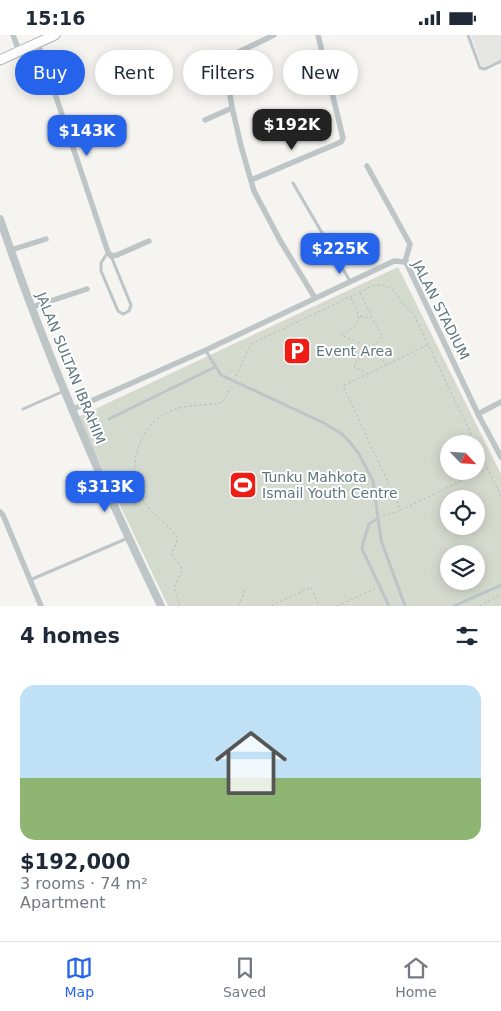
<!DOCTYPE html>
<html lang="en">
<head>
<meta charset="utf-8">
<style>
  body { margin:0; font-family:"DejaVu Sans",sans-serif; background:#f2f2f3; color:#1f2937; height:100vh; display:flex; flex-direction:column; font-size:19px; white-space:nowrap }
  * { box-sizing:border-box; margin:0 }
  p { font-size:16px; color:#747a83 }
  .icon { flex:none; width:28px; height:28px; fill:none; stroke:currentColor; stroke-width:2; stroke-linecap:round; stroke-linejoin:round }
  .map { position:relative; height:571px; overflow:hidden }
  .sheet { display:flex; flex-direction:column; background:#fff; flex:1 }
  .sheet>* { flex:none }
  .guide { position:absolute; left:15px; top:15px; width:471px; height:45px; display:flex; gap:10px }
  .needle { width:32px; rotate:115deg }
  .controls { position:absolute; left:440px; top:400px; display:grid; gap:10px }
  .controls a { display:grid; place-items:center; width:45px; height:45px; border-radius:50%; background:#fff; box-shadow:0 2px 12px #0003; font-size:25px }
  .price { position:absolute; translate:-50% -42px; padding:0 11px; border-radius:10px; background:#2563eb; color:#fff; font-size:16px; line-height:32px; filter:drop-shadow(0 1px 2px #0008) }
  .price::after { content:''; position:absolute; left:50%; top:30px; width:15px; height:11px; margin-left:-8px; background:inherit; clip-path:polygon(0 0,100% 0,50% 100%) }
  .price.on { background:#222; color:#fff }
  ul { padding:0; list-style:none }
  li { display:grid; align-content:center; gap:10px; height:265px; padding:0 20px }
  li+li { border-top:1px solid #e0e1e3 }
  li span { display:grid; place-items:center; height:155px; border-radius:15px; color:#555 }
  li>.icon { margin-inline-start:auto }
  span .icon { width:90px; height:90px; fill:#fffc; stroke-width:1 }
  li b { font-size:21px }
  h2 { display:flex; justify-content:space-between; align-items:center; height:60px; padding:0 20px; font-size:21px }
  .pill { padding:0 18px; border-radius:22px; background:#fff; box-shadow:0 2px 12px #0003; font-size:18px; line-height:45px }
  .pill.on { background:#2563eb; color:#fff }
  .status { display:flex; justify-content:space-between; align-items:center; height:35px; padding:0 25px; background:#fff; direction:ltr }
  .status svg { height:14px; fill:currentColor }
  .menu { display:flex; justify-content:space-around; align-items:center; height:70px; border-top:1px solid #e0e1e3; background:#fff; font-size:14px; color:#747a83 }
  .menu a { display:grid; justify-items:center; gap:2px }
  .menu .on { color:#2563eb }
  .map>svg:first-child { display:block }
  .built { fill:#e5e5e4 }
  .green { fill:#d5dacf; fill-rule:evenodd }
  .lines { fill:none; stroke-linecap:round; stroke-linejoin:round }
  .primary-casing { stroke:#afb7b9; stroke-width:11 }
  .path { stroke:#b6bbbc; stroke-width:1; stroke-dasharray:2.5 2.5; stroke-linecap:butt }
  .service { stroke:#bec5c7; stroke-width:3 }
  .minor { stroke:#bec5c7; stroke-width:5.5 }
  .tertiary { stroke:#bec5c7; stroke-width:8 }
  .primary { stroke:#fff; stroke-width:9 }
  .labels { text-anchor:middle; stroke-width:4; stroke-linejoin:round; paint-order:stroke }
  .street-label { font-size:14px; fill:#5d767d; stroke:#fff }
  .poi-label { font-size:14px; fill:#5d767d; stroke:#fff; text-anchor:start }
</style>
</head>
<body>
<div class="status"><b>15:16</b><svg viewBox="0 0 49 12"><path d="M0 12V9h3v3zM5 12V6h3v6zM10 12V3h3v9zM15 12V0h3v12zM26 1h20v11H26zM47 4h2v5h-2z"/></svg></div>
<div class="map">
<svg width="501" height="571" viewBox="0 0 501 571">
  <rect width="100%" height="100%" fill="#f5f4f0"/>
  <!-- built -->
  <path class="built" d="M471,0h30v24l-16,8h-3z"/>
  <!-- green -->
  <path class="green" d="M398,232l103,207v132h-333l-90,-189zM449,409h27v27h-27zM449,464h27v27h-27zM449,519h27v27h-27z"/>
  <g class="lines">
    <!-- primary casing -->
    <g class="primary-casing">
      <path id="primary" d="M0,25l55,-25"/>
    </g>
    <!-- path -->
    <g class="path">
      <path d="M360,258l22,44 -10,11 15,17"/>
      <path d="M351,263c9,22 15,23 -10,37l23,10 -10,22 13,6"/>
      <path d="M360,281l11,2"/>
      <path d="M427,310l-84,41 58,124 87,-42"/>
      <path d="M236,341l15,-32 124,-59c26,0 20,16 38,28l63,131"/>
      <path d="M476,410l25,51"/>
      <path d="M383,481l18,-6"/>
      <path d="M180,571l-6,-17 8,-19c-2,-8 -9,-9 -10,-18l6,-13c-7,-13 -24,-23 -33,-36 -20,-31 -9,-77 25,-92 17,-7 36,-5 53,-9l8,-16"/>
      <path d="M238,571l7,-15 -2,-1"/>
      <path d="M271,571l40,-19 8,19"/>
      <path d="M337,571l38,-17"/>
      <path d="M479,571l22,-11"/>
    </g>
    <!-- service -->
    <g class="service">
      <path d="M468,0l12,33 5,1 16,-8"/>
      <path d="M293,148l57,98"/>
      <path d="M108,217l-7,11v8l17,40 5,3 6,-3 2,-6 -20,-49"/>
      <path d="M206,316l15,24 103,48 18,11 7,7 10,13 14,27 8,59 24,66"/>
      <path d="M23,374l41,-18"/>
      <path d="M109,384l106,-52"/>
      <path d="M377,484l-8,5 -6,19 -1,6 27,57"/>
      <path d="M30,545l98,-42"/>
      <path d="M454,571l47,-21"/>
    </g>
    <!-- minor -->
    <g class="minor">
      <path d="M13,0l6,16"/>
      <path d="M38,8l70,209 3,4 6,-1 32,-14"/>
      <path d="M224,24l8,48 9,39 13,45 27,51 34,56"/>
      <path d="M194,31l30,-7 50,-24"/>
      <path d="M205,85l27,-12"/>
      <path d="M367,131l43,78 -5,18"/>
      <path d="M251,145l90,-38 2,-4 -25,-103"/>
      <path d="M11,215l35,-11"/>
      <path d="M32,272l55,-18"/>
      <path d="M71,375l135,-60 188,-89 12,1 72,152 23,43"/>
      <path d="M478,379l23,-12"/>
      <path d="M0,477l3,3 38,91"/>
    </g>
    <!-- tertiary -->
    <path class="tertiary" d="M0,184c45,133 100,261 161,387"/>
    <!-- primary -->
    <use href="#primary" class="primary"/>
  </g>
  <!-- icons -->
  <defs>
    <g id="parking-square" transform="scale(1.4375)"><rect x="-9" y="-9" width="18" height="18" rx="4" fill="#ee1e17" stroke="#fff"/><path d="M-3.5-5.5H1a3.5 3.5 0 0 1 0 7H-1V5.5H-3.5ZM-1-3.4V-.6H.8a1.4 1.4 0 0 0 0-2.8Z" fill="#fff"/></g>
    <g id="stadium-square" transform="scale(1.4375)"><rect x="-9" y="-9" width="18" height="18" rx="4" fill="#ee1e17" stroke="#fff"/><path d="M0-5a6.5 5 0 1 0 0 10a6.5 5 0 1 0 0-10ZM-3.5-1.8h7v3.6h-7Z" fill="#fff"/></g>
  </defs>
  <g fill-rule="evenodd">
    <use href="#parking-square" x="297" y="316"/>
    <use href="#stadium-square" x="243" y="450"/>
  </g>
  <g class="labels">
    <!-- street labels -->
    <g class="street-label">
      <text transform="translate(441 275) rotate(63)" y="5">JALAN STADIUM</text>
      <text transform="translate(71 333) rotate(68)" y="5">JALAN SULTAN IBRAHIM</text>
    </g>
    <!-- poi labels -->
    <g class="poi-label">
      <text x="316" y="321">Event Area</text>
      <text x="262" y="447">Tunku Mahkota<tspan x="262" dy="16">Ismail Youth Centre</tspan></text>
    </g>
  </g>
</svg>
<div class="controls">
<a><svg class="needle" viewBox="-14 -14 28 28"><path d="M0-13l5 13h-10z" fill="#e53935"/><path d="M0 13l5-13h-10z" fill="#747a83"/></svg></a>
<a><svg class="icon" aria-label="locate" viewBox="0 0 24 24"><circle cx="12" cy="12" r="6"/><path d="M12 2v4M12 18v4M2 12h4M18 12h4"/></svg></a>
<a><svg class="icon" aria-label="layers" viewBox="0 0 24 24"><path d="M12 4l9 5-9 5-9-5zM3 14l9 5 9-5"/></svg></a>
</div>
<b class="price on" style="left:292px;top:116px">$192K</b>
<b class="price" style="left:87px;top:122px">$143K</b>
<b class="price" style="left:340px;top:240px">$225K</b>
<b class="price" style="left:105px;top:478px">$313K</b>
<div class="guide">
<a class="pill on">Buy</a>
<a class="pill">Rent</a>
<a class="pill">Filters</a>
<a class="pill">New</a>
</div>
</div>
<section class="sheet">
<h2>4 homes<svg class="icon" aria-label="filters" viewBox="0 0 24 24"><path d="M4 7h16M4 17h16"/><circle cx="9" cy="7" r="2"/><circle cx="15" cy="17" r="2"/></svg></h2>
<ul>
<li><span style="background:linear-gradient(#bfe0f5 60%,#8fb573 0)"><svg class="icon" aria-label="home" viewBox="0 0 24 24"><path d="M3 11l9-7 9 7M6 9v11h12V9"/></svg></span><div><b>$192,000</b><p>3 rooms · 74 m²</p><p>Apartment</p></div></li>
</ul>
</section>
<nav class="menu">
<a class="on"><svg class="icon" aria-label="map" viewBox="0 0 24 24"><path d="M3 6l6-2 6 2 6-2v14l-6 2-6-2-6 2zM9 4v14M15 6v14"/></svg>Map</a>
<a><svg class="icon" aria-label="saved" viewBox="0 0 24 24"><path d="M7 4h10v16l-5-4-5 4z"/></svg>Saved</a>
<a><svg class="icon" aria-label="home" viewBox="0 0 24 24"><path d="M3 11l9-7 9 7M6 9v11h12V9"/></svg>Home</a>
</nav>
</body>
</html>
